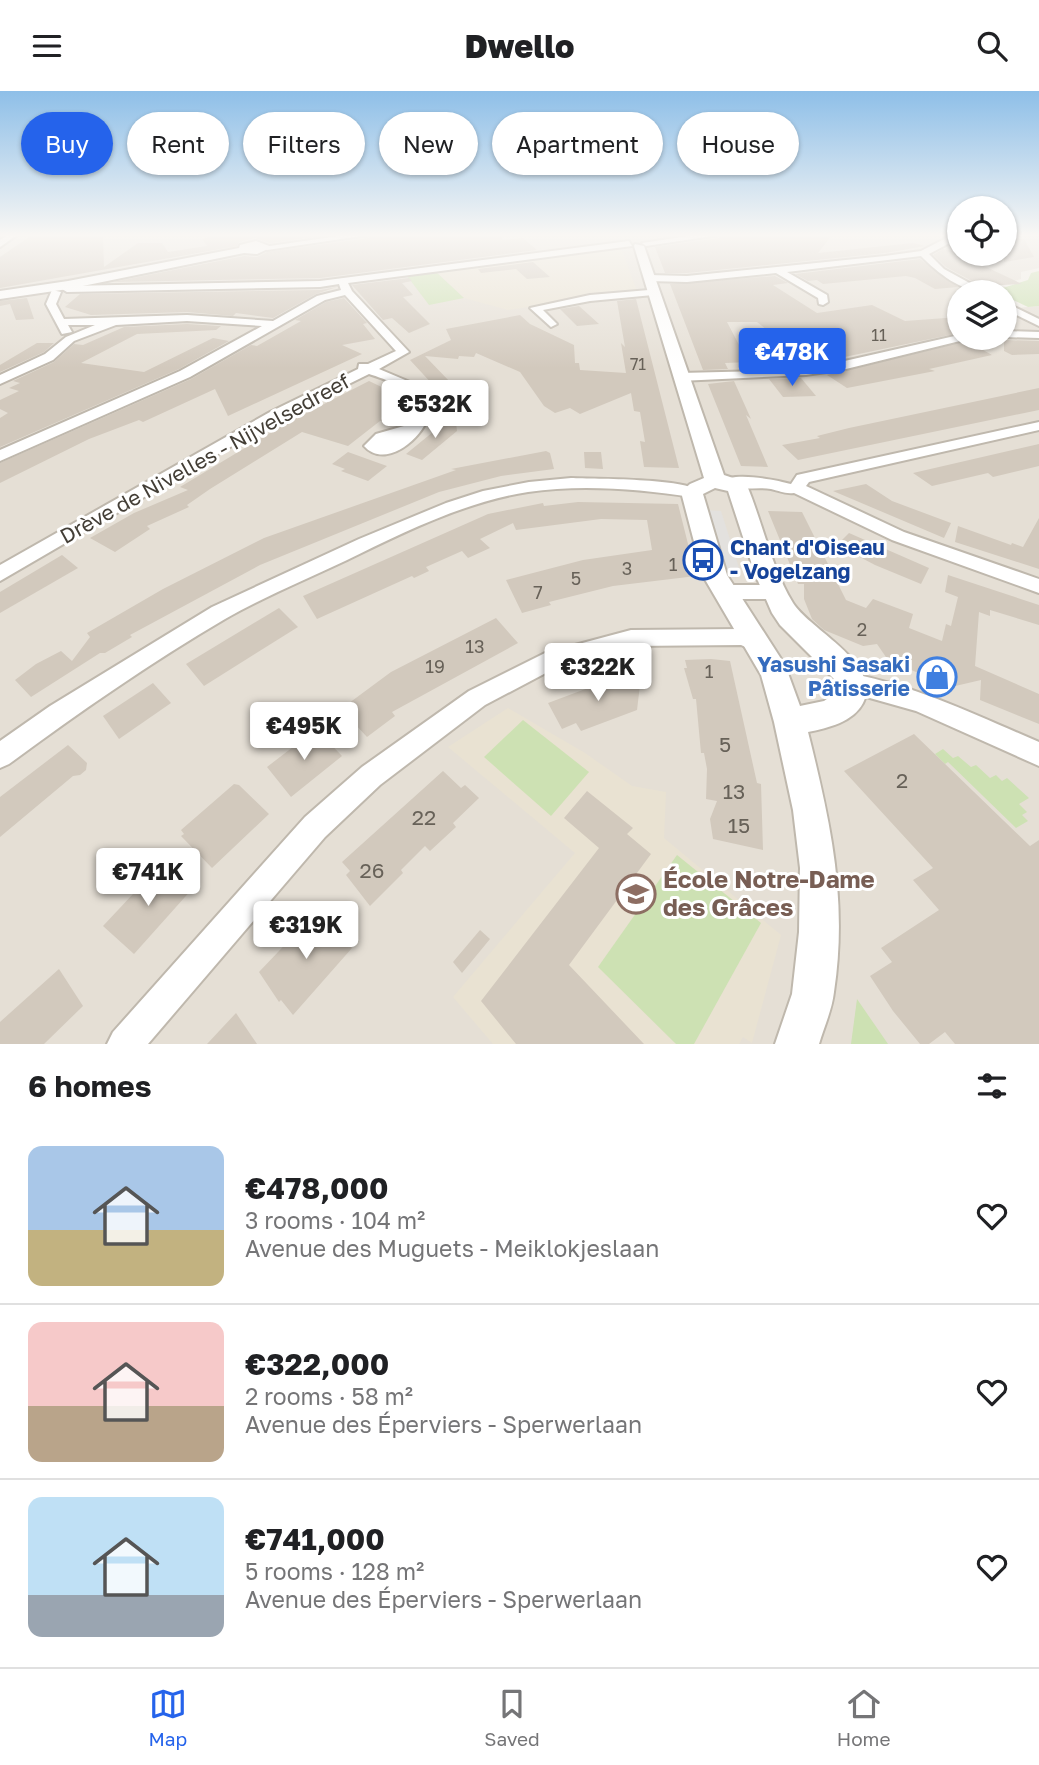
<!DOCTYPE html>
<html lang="en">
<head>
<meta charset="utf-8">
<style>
  body { margin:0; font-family:"Golos Text",sans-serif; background:#f2f2f2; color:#202124; height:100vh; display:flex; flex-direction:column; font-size:26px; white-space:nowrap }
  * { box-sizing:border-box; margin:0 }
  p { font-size:23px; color:#757577 }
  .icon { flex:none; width:38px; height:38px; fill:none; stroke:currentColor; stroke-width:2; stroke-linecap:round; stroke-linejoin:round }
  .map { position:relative; height:953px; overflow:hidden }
  .side { display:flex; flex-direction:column; background:#fff; flex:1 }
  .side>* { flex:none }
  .banner { position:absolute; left:21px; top:21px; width:998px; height:63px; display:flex; gap:14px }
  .buttons { position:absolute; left:947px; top:105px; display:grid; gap:14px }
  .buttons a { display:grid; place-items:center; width:70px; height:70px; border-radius:50%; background:#fff; box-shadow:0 2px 5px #0004; font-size:35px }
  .price { position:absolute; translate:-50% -60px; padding:0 16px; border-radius:7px; background:#fff; color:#222; font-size:23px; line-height:46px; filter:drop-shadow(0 2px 4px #0008) }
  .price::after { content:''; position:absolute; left:50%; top:42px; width:21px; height:16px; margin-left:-10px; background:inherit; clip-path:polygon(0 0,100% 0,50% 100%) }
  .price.active { background:#2563eb; color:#fff }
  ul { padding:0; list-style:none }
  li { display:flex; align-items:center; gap:21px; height:175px; padding:0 28px }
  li+li { border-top:2px solid #e0e0e0 }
  li span { display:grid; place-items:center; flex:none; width:196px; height:140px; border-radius:14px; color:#555 }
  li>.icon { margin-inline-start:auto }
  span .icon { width:84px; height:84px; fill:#fffc; stroke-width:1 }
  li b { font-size:30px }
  h2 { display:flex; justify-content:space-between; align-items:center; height:84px; padding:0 28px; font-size:30px }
  .tag { padding:0 24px; border-radius:32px; background:#fff; box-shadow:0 2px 5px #0004; font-size:24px; line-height:63px }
  .tag.active { background:#2563eb; color:#fff }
  header { display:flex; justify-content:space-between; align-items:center; height:91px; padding:0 28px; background:#fff; font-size:32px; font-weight:800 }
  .tab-bar { display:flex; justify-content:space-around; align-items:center; height:98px; border-top:2px solid #e0e0e0; background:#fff; font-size:19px; color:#757577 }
  .tab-bar a { display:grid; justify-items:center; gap:4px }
  .tab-bar .active { color:#2563eb }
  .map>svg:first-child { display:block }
  .residential { fill:#e5dfd5 }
  .education { fill:#e9e2d2 }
  .green { fill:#cde1b3 }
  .parking { fill:#e3e1de }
  .building { fill:#d2c9bd }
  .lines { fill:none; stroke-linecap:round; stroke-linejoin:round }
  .minor-casing { stroke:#bfb8ad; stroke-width:4 }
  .tertiary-casing { stroke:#bfb8ad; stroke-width:4 }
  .minor { fill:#fff; fill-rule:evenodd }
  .tertiary { fill:#fff; fill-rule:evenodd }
  .labels { text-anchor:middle; stroke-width:6; stroke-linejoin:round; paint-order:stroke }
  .far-number-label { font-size:16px; fill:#676158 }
  .number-label { font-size:18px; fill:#676158 }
  .street-label { font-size:21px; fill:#433e36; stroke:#fff }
  .transit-label { font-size:21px; font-weight:bold; fill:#164399; stroke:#fff; text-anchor:start }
  .shop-label { font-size:21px; font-weight:bold; fill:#366cbe; stroke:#fff; text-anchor:end }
  .near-number-label { font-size:21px; fill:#676158 }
  .near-education-label { font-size:24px; font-weight:bold; fill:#785e54; stroke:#fff; text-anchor:start }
</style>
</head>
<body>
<header><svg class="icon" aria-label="menu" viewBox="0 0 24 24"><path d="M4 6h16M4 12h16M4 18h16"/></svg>Dwello<svg class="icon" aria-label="search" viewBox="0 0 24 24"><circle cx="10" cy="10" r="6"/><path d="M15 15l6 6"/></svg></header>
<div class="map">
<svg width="1039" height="953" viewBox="0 0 1039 953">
  <rect width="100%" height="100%" fill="#f1eee6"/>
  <!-- residential -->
  <path class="residential" d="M0,144h959v19h45l1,-19h34v33l-18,4v7l-45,13h-17v46h45l1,-29 34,-3v738h-1039z"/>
  <!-- education -->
  <g class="education">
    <path d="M616,158l6,2 15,40 -129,19 -44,-12 -29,-27z"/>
    <path d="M508,617l77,45 47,33 34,6 -2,46 117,97 -29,108 -9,-6 -4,7h-246l-40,-47 122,-144 -127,-106z"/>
  </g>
  <!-- green -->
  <g class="green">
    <path d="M435,180l29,27 -35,7 -22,-29z"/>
    <path d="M1039,180v35l-11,1 -23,-11 -1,-4 -11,-1 35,-11 3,-7z"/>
    <path d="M523,629l66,52 -38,44 -67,-59z"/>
    <path d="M943,658l10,9 5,-2 13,11 5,-2 14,13 6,-3 6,6 5,-3 22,20 -10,6 8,8 -5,3 6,6 -12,7 -68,-66 -3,2 -10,-10z"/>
    <path d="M677,764l84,68 -67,121h-18l-78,-77z"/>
    <path d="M857,908l31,45h-37z"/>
  </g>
  <!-- parking -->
  <path class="parking" d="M702,419l19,1 19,60h-21z"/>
  <!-- building -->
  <g class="building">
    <path d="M32,144h71l1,32 34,-24h24l6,9 39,-6 -5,-7 8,-2 -2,-2h120l-58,8 -15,-5 -16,4 -2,4 -237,42v-31z"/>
    <path d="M371,144h130l1,5 21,-2 14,12 -217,28 -207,4 131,-26 13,1 10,-5 101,-14z"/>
    <path d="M722,144h110l-14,18 95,-10 12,3 -40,7 -198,20h-22l-10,-26 64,-9z"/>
    <path d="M1004,146l20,2 10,18 -30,5z"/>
    <path d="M943,158l60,12 -19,5 38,18 -41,2 -35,-19 -13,-12z"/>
    <path d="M920,168l38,28 -23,2 -20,-11 -9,-2 -83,8 -6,-4 -9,1 -13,-7z"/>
    <path d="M533,171l17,15 -23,2 -11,-10 -35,4 -3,-4z"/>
    <path d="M775,185l13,7 -15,2 44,28 55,-8 33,16 54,-4v16l-148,31 -54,-42h-30l21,40 -23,1 3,6 -25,1 -33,-86z"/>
    <path d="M409,187l3,3 -10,2 11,12 -10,2 27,27 -21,9 -17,-15 -9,2 -31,-35z"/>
    <path d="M337,196l-21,7 -43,24 -37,-5 -3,3 -46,-4 -96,3 -26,-8 15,-13 240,-4z"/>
    <path d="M27,207l7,21 -18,1 -6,-16 -10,2v-5z"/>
    <path d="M344,207l23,25 -4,1 12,15 -33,6 20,9 -134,62 -13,-27 -72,33 -4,-2 -50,19 -89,44v-20l191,-84 60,-34 6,1 44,-25 -6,-1 31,-18z"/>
    <path d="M636,208l43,169 -35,-1 -4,-26 5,1 -5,-30 -6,-1 -3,-18 -51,21 -10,-6 -15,5 -11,-7 -24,-34 -44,-19 -2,4 -15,-1 -1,3 -33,-3 53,55 -19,2 -49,-53 41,-20 -5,-11 74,-14 10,9 44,21 1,18h4l1,7 46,3 -5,-30 4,4 -8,-46z"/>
    <path d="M579,215l20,18 -22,2 -17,-17z"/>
    <path d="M187,233l34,2 -5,4 -79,4 -56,29 63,9 69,-34 16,3 -50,28 -179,78v-29l8,-5 -8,-4v-9l19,-9 -10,-3 11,-5 -7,-2 41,-19 20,-18 9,1 41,-18z"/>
    <path d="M1004,249l35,1v13l-27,1 -8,-4z"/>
    <path d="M967,250l25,14 -63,14 6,2 -88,17 -20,-13z"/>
    <path d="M37,252h17l-10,9 -44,20v-7z"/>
    <path d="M776,258l15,17 -31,2 -14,-18z"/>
    <path d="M801,287l15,18 -33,1 -14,-18z"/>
    <path d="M369,290l36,17 3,20 -28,3 -32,25 -46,-14 -92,57 -23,16 2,2 -42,19 3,3 -35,23 -25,-14 44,-25 54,-23 -8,-3 103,-62z"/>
    <path d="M734,290l17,38 -5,-4 22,52 -27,-1 -33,-82z"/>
    <path d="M1039,297v22l-241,50 -16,-15 38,-7 -3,-2 32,-8z"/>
    <path d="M455,323l2,17 -35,29 -16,-6 27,-22 5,2 3,-9z"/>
    <path d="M1039,353v22l-46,11 -5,-4 -56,13 -19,-13z"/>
    <path d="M546,360l4,2 4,16 -53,7 -62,16 -179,73 -130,70 2,2 -27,16h-5l-69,44 -16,-17 21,-16 25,-13 11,10 18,-24 -3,-4 76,-44 101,-51 192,-68 -5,-1z"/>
    <path d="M348,361l25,9 14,5 -19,15 -27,-10 4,-2 -13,-5z"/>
    <path d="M584,361h17l2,17 -18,-1z"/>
    <path d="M866,393l26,17 59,22 -7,15 -111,-47z"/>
    <path d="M578,411l100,2 18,72 -83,10 -64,16 2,3 -29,8 -16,-33 77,-20 69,-10 -5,-30 -46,-1 -85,11 -3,-7 -33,16 10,9 -22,10 -6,-7 -36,16 3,4 -15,7 -2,-2 -95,43 -14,-23 185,-82 55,-11 1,3z"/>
    <path d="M768,420l34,1 44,88 20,8 7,-9 40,15 -4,14 33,13 4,-17 5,2 7,-29 -13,-5 3,-17 91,30v20l-49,-15v6l-11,-4 -4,54 64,28v30l-59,-24 1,-20 -30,7 -63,-27 -11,-16 -14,2 -39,-16 -12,-11 -8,-20v-15h-6z"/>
    <path d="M1039,427v51l-84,-27 3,-16 53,19 1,-2 11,4z"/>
    <path d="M849,442l80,35 -8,16 -46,-19 -38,-20z"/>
    <path d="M62,464l16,13 -78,45v-21z"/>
    <path d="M279,517l19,19 -94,59 -18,-22z"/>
    <path d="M496,527l22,25 -126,69 3,4 -28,21 -26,-28 50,-37z"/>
    <path d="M711,568l19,2 27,122 4,1 2,66 -50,-11 -3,-20 7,-18 -11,-2 1,-30 -3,-16h-3l-5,-54h-3l-9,-31h3l-2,-8z"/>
    <path d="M631,581l9,13 -3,25 -56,21 -5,-8 -14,6 -14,-26z"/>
    <path d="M153,592l18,20 -52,36 -16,-23z"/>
    <path d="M309,638l3,3 4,-3 26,27 -51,41 -24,-30 26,-20 6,-5 -3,-4z"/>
    <path d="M914,643l116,112 9,-6v204h-84l-10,-12 -16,12h-9l-27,-33 -23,-35 22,-14 -11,-14 58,-38 -26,-30 20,-12 -89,-97z"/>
    <path d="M68,654l19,18 -1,7 -6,5 -7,1 -73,61v-40z"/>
    <path d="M443,680l18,17 4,-3 14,13 -26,25 3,4 -26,24 -5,-5 -24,24 2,3 -33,33 -24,-31 4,-4 -8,-9z"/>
    <path d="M234,693l5,1 30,29 -57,54 -31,-32 3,-2 -3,-4z"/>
    <path d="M587,700l46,37 -6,6 24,20 -82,111 75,79h-128l-35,-43 118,-153 -35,-30z"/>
    <path d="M162,772l31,25 -59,66 -31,-28z"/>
    <path d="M318,819l9,11 3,-3 22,25 -3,2 3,3 -59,67 -12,-15 -2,2 -20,-30z"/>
    <path d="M480,839l10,9 -28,34 -9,-11z"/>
    <path d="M59,878l24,37 -39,38h-44v-22z"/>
    <path d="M236,922l21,31h-50z"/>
  </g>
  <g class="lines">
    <!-- minor casing -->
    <g class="minor-casing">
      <g id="minor">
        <path d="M8,144h9l-17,12v-7z"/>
        <path d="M345,144h23l-101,15 -4,-3z"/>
        <path d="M695,144h24l-73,11 -4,-3z"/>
        <path d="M952,144h7v3l-30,16 15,15 42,23c-25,0 -48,-19 -65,-36l-134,16 40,23 1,7 -5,3 -4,-1 -1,-6 -42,-25 -89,9 -38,-1 -5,-3 5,-3 38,1 198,-20 36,-5z"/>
        <path d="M629,150l3,5 -284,37 4,8 57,61 -30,17 38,16 14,18c2,27 -43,70 -67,43l12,-12 35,-10c27,-27 -23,-44 -42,-50l-89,44 -280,163v-16l270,-153 88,-43 1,-5h9l28,-13 -51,-56 -20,5 -135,77 -190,84v-11l180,-79 82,-45 -75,-5 -71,4 -42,16 -21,19 -53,24v-9l45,-21 21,-17 29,-12h-27l4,7 -10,2 -16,-30 6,-14 9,2 -5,12 8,15 123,-4 86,6 44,-25 24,-6 -2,-6 -19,3 -253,5 -5,-3 5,-3 253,-5z"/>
        <path d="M649,199l5,3 -1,2 -63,6 -47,9 14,14 -6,3 -21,-19 60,-13z"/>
        <path d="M1004,211l35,17v7l-35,-17z"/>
        <path d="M1004,240l35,1v6l-35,-1z"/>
        <path d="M959,244v3h7l-2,2 -118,29 -40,6 -126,6 -6,-4 6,-4 83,-2 64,-6z"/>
        <path d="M1039,331v8l-230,52 -3,4 98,46 135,47v14l-147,-53 -98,-47c-10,1 -14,-2 -23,-4 -15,-3 -39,4 -50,-7 12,-11 55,-2 70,2l6,-9z"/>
        <path d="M571,387c23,1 116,0 129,14l-8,5c-53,-8 -110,-13 -164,-5 -64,10 -126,41 -183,69 -40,19 -82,36 -120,58 -75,44 -147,94 -216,145l-9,4v-27l50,-35 162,-99 147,-68 87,-36 37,-12 46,-9z"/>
        <path d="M725,494h50l7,2 3,5 -3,5 -7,2h-50l-7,-2 -3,-5 3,-5z"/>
        <path d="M742,538l21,7 3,6 -3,6 -8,3 -14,-6 -110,1 -72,20 -74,39 -105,80 -55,52 -177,207h-41l6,-12 192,-215 57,-50 107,-76 76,-38 86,-23z"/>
        <path d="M853,583c66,13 125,42 186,68v24l-123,-55 -71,-20 -4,-7 4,-7z"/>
      </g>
    </g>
    <!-- tertiary casing -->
    <g class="tertiary-casing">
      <g id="tertiary">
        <path d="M256,150l16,6 -15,7 -13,-1 -176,36 -68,10v-8l68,-10 171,-33 1,-3z"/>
        <path d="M635,153l9,2 80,229 15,5 9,8c15,37 24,81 45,115 17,27 90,61 70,100 -10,19 -35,25 -55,29 22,88 40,168 26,260 -2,18 -10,35 -15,52h-44l17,-50 7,-62 1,-64 -7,-58 -19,-88 -13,-47 -58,-99 -22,-84 9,-8 14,-6 -70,-232zM715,397l13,3 27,83 17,39 8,12 56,56 1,11 -13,9 -24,5 -15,-41 -58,-90 -24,-81z"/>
      </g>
    </g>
    <!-- minor -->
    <use href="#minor" class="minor"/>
    <!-- tertiary -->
    <use href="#tertiary" class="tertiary"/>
  </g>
  <!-- sky -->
  <linearGradient id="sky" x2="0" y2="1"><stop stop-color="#8ebfe8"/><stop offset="0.52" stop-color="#f9f7f4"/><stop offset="1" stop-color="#f9f7f4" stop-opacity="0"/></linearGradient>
  <rect width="1039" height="277" fill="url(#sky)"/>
  <!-- icons -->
  <defs>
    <g id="bus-ring" transform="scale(2.0125)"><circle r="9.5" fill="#fff" stroke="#1a4fb4" stroke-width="1.5"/><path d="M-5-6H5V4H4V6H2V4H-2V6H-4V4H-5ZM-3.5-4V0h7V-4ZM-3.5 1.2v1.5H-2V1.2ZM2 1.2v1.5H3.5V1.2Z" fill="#1a4fb4"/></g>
    <g id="shop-ring" transform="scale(2.0125)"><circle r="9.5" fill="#fff" stroke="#3f7fe0" stroke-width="1.5"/><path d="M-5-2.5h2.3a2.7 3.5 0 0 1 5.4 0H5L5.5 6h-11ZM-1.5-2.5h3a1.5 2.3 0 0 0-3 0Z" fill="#3f7fe0"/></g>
    <g id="school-ring" transform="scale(2.0125)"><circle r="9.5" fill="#fff" stroke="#8d6e63" stroke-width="1.5"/><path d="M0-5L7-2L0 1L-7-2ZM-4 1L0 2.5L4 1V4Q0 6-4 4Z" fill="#8d6e63"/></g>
  </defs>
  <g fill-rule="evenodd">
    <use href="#bus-ring" x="703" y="469"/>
    <use href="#shop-ring" x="937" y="586"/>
    <use href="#school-ring" x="636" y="803"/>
  </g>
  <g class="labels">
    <!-- far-number labels -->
    <g class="far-number-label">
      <text x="879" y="250">11</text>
      <text x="638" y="279">71</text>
    </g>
    <!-- number labels -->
    <g class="number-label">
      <text x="673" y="480">1</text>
      <text x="627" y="484">3</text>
      <text x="576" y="494">5</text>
      <text x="538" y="508">7</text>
      <text x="862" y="545">2</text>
      <text x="475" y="562">13</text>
      <text x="435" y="582">19</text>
      <text x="709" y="587">1</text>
    </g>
    <!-- street labels -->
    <g class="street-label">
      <text transform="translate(205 368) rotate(-29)" y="7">Drève de Nivelles - Nijvelsedreef</text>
    </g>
    <!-- transit labels -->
    <g class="transit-label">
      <text x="730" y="464">Chant d'Oiseau<tspan x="730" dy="24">- Vogelzang</tspan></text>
    </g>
    <!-- shop labels -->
    <g class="shop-label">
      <text x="910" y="581">Yasushi Sasaki<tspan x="910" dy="24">Pâtisserie</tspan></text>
    </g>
    <!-- near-number labels -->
    <g class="near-number-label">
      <text x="725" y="661">5</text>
      <text x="902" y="697">2</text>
      <text x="734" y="708">13</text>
      <text x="424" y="734">22</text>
      <text x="739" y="742">15</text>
      <text x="372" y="787">26</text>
    </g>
    <!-- near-education labels -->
    <g class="near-education-label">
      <text x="663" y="797">École Notre-Dame<tspan x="663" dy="28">des Grâces</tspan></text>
    </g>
  </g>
</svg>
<div class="buttons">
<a><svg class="icon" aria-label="locate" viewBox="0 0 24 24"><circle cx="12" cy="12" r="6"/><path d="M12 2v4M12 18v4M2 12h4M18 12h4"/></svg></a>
<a><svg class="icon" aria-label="layers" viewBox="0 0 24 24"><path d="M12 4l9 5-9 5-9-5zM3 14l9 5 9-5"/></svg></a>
</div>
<b class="price active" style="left:792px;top:297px">€478K</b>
<b class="price" style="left:435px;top:349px">€532K</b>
<b class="price" style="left:598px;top:612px">€322K</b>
<b class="price" style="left:304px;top:671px">€495K</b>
<b class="price" style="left:148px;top:817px">€741K</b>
<b class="price" style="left:306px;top:870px">€319K</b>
<div class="banner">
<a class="tag active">Buy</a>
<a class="tag">Rent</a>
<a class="tag">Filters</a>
<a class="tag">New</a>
<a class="tag">Apartment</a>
<a class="tag">House</a>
</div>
</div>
<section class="side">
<h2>6 homes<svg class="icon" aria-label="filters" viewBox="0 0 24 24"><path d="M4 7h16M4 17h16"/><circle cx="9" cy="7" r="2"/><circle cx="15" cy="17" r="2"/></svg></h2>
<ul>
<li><span style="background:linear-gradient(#a9c7e8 60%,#c2b280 0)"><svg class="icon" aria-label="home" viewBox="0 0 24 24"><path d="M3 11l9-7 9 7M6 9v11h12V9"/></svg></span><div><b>€478,000</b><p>3 rooms · 104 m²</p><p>Avenue des Muguets - Meiklokjeslaan</p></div><svg class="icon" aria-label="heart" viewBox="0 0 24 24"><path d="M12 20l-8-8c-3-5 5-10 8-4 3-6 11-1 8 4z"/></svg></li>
<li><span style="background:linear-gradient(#f6c9c9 60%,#b9a48a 0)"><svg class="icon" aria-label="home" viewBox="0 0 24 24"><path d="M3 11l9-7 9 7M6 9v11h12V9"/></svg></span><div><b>€322,000</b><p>2 rooms · 58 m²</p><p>Avenue des Éperviers - Sperwerlaan</p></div><svg class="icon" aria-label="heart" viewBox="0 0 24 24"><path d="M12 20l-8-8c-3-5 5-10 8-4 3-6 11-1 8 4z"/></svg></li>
<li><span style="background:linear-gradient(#bfe0f5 70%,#9aa5b1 0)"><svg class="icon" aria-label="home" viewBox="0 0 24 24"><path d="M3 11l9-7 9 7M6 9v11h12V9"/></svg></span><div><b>€741,000</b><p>5 rooms · 128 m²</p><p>Avenue des Éperviers - Sperwerlaan</p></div><svg class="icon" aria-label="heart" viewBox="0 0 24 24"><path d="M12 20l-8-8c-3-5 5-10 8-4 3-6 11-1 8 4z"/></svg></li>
</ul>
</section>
<nav class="tab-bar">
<a class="active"><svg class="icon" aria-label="map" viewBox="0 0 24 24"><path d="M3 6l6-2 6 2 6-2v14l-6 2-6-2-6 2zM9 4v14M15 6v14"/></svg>Map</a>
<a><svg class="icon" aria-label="saved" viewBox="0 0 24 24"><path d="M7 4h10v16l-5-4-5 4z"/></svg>Saved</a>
<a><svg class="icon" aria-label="home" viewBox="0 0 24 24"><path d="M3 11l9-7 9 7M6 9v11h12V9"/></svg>Home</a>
</nav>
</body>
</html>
